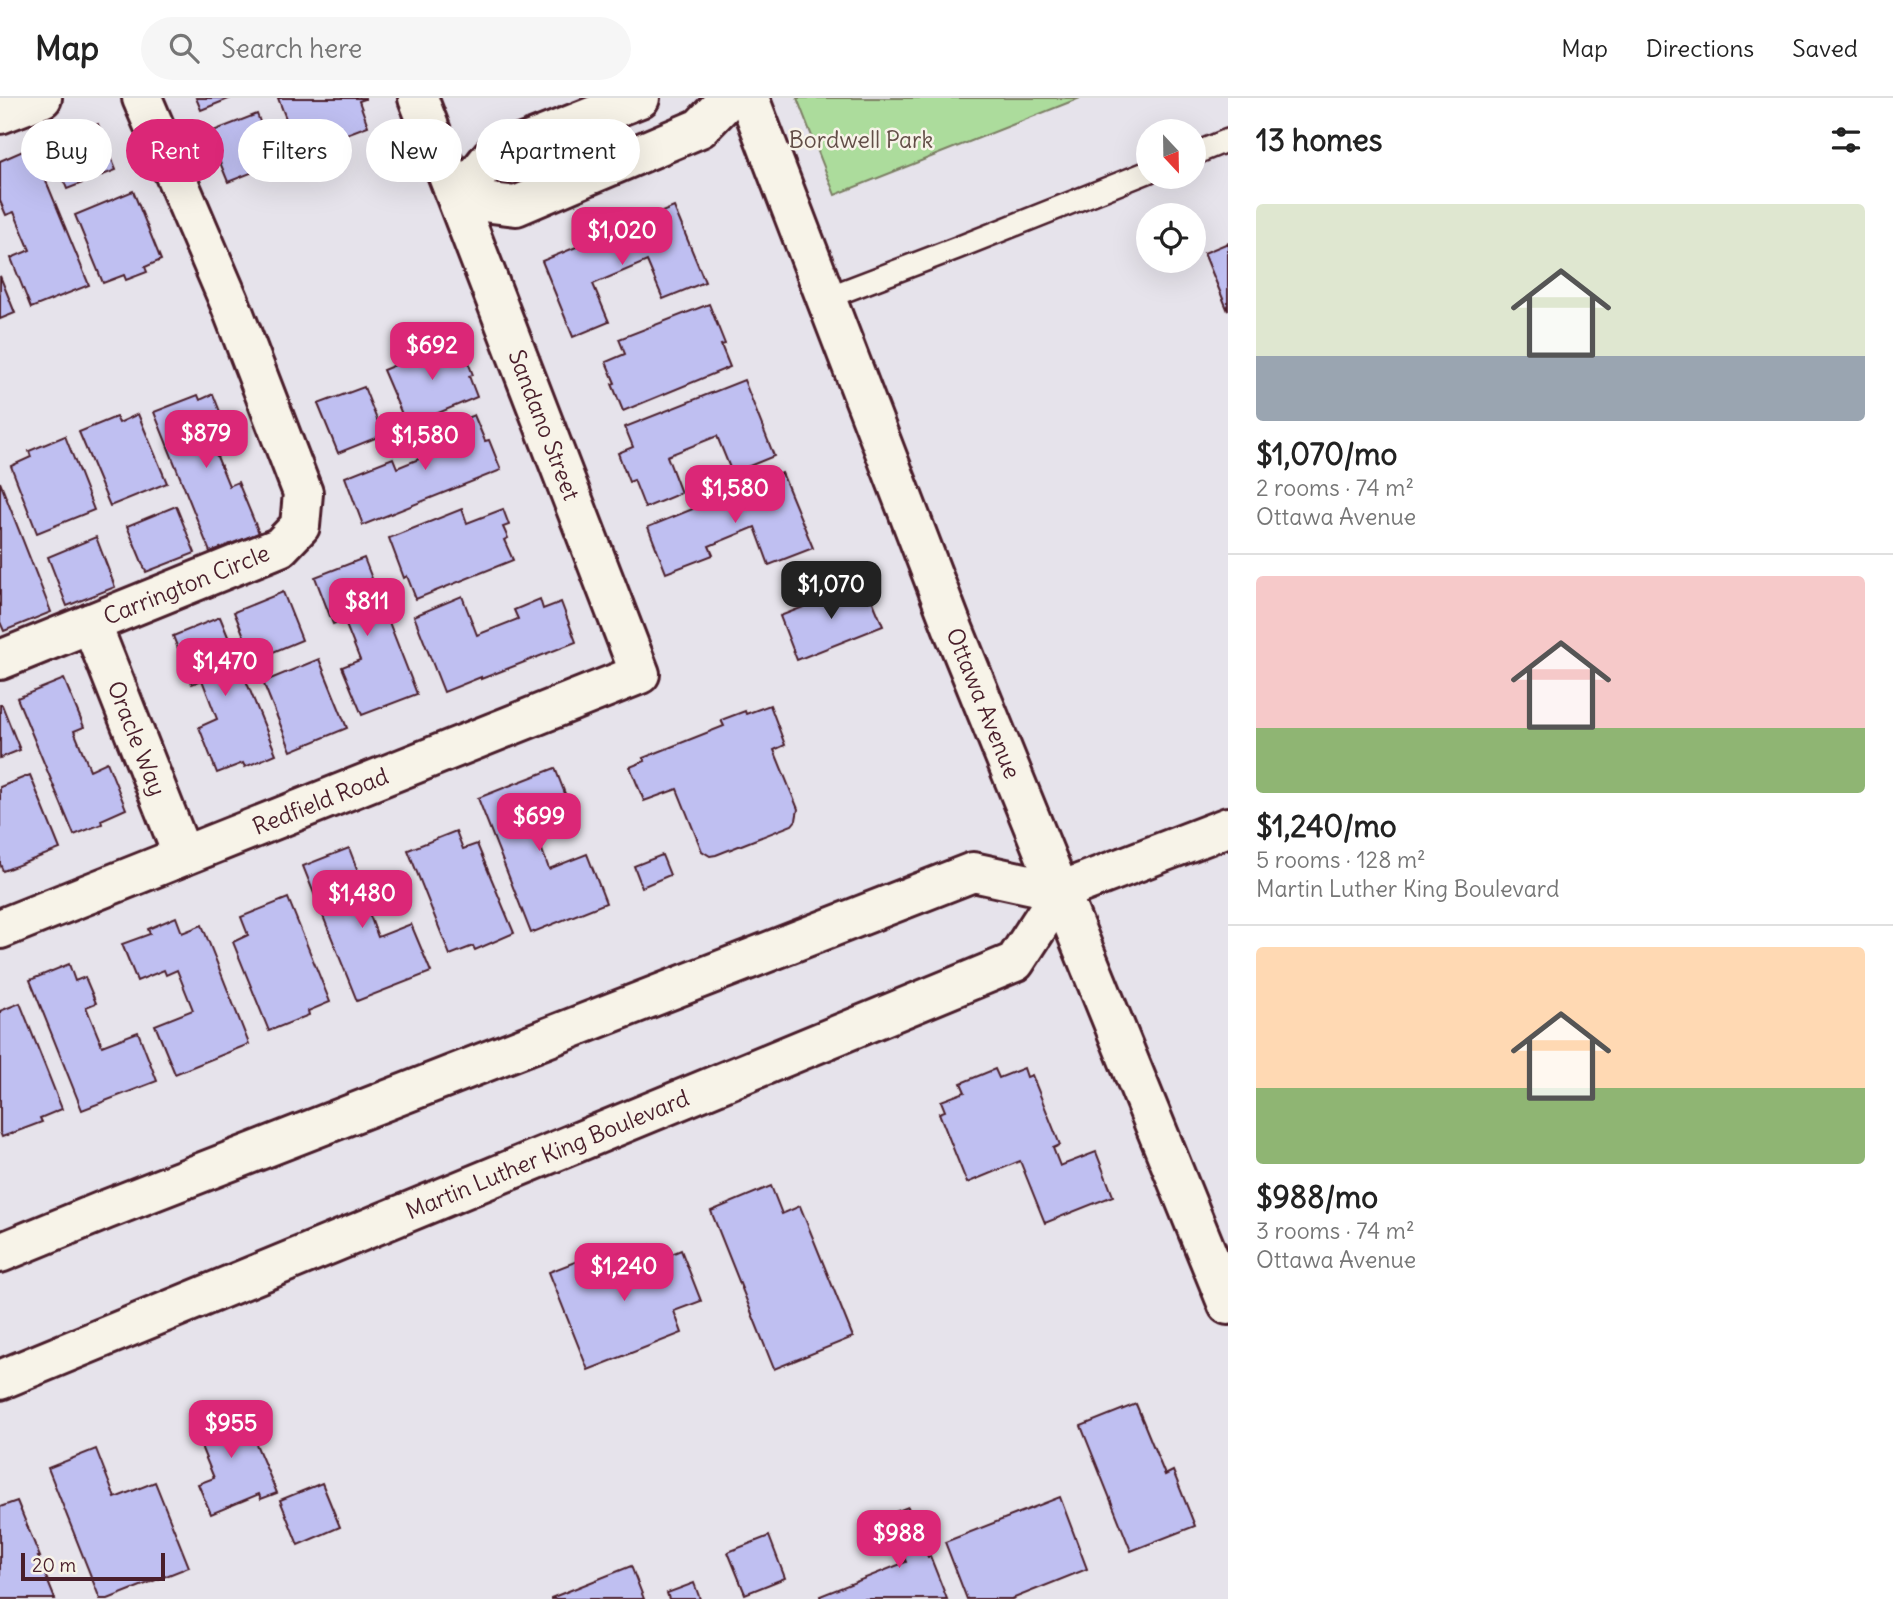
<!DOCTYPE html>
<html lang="en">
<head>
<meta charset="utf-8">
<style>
  body { margin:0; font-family:Delius,sans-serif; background:#f6f6f6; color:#222; height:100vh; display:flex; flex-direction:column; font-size:26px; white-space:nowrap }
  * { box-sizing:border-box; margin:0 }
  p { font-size:23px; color:#767676 }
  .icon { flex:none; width:38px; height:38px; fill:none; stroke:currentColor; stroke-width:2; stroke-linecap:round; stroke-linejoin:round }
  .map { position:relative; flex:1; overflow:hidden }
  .details { display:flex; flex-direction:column; background:#fff; width:665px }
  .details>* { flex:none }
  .guide { position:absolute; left:21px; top:21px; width:665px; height:63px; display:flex; gap:14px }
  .needle { width:46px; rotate:158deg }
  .controls { position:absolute; left:1136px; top:21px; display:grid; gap:14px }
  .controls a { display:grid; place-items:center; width:70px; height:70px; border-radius:50%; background:#fff; box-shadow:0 7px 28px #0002; font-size:35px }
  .scale { position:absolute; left:21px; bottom:18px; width:144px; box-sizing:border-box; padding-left:7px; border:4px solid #4a1f2b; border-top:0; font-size:19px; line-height:24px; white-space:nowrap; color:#4a1f2b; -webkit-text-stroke:5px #f7f3e8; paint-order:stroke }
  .price { position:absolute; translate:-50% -60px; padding:0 16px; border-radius:14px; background:#db2777; color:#fff; font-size:23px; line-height:46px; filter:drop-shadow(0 2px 4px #0008) }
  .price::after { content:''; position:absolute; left:50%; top:42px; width:21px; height:16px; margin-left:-10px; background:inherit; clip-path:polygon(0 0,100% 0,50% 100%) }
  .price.active { background:#222; color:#fff }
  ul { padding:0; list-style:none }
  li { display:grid; align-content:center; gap:14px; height:371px; padding:0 28px }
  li+li { border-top:2px solid #e0e0e0 }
  li span { display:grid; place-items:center; height:217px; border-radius:7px; color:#555 }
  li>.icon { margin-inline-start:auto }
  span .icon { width:126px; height:126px; fill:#fffc; stroke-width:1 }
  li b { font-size:30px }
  h2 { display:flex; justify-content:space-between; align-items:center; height:84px; padding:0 28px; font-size:30px }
  .tag { padding:0 24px; border-radius:32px; background:#fff; box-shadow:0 7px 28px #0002; font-size:24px; line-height:63px }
  .tag.active { background:#db2777; color:#fff }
  header { display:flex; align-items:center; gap:42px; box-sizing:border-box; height:98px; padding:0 35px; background:#fff; border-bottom:2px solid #e0e0e0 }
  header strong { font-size:33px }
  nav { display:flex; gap:38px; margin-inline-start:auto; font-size:24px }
  .search { width:490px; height:63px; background:#f6f6f6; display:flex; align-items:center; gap:18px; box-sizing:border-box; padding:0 24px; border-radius:38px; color:#767676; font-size:26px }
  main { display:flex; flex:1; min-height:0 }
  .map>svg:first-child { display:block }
  .green { fill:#acdc9c; stroke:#7b7e64; stroke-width:2 }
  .building { fill:#bfbff1; stroke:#4a1f2b; stroke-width:2 }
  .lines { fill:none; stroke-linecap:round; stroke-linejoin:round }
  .lane-casing { stroke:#4a1f2b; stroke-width:26 }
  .street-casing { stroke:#4a1f2b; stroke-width:44 }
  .secondary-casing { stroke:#4a1f2b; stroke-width:44 }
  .primary-casing { stroke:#4a1f2b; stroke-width:44 }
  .lane { stroke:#f7f3e8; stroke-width:21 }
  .street { stroke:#f7f3e8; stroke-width:38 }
  .secondary { stroke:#f7f3e8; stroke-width:38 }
  .primary { stroke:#f7f3e8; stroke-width:38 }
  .labels { text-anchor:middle; stroke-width:5; stroke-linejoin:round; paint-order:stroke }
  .park-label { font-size:23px; fill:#624e47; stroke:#f7f3e8 }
  .street-label { font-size:23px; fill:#4a1f2b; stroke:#f7f3e8 }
</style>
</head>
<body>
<header>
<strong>Map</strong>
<div class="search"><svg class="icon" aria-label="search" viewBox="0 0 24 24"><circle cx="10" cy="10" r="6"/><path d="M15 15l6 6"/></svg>Search here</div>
<nav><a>Map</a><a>Directions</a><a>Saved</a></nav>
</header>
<main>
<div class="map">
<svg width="1228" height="1501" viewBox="0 0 1228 1501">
  <rect width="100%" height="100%" fill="#e6e3eb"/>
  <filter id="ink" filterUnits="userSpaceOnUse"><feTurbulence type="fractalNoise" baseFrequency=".0143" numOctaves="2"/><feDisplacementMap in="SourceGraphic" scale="14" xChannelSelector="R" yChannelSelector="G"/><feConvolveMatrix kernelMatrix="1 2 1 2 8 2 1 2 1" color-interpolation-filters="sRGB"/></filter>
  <g filter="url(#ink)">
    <!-- green -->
    <path class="green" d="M797,0h283l-245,97z"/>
    <!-- building -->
    <g class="building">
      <path d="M196,0h35l-30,12z"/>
      <path d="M278,0h87v1l-6,2 9,25 -69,26z"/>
      <path d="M257,16l19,49 -48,19 -20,-49z"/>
      <path d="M98,26l18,46 -49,19 -18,-45z"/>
      <path d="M32,49l57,138 -58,23 -20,-50 19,-8 -16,-38 -8,3 -6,-14v-40z"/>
      <path d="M133,93l28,69 -16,7 2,5 -21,8 -2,-5 -21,8 -28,-68z"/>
      <path d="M674,109l31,75 -42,17 -16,-38 -54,23 16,38 -36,15 -31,-76z"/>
      <path d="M1228,145v68l-24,-58z"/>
      <path d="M0,178l15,37 -15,6z"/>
      <path d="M709,206l16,40 -4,1 9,22 -107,44 -11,-27 3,-1 -9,-21 19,-8 -6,-15z"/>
      <path d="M459,241l14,36 -4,1 8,21 -70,29 -24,-56z"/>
      <path d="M744,282l30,76 -42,17 -15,-37 -50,20 14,37 -36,15 -11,-28 -5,2 -11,-29 15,-6 -8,-20z"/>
      <path d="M364,289l19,48 -45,18 -20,-49z"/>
      <path d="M213,296l19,48 -18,7 15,37 9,-4 21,51 -49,19 -56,-140 44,-17 2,5z"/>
      <path d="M138,316l29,69 -57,23 -31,-74 37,-15 3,6z"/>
      <path d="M474,317l11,26 4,-1 12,30 -138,55 -18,-48 48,-19 4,10 39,-16 -8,-19z"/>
      <path d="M65,338l29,74 -57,23 -26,-67 20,-9 -2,-6z"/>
      <path d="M782,375l31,75 -44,17 -14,-38 -46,19 4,9 -47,18 -18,-46z"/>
      <path d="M0,384l51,130 -47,19 -4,-9z"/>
      <path d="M176,408l19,47 -49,19 -19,-46z"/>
      <path d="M462,411l5,14 36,-14 6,16 -6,2 5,11 -4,2 9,20 -97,39 -9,-23 -3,2 -15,-40z"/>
      <path d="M96,439l19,50 -48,19 -19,-49z"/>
      <path d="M364,460l53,136 -55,21 -20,-48 18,-7 -16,-40 -11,4 -18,-47z"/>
      <path d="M865,485l18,43 -86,34 -17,-44z"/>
      <path d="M283,494l19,48 -48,20 -20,-48z"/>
      <path d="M462,498l15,39 41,-16 -4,-9 26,-11 3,10 18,-7 15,40 -95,37v-2l-37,15 -30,-76z"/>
      <path d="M220,519l56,137 -31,13 -2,-4 -26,10 -18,-46 18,-8 -15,-39 -10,4 -19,-48z"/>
      <path d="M319,561l28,69 -56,23 -28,-69z"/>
      <path d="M64,581l20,48 -10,4 16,39 17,-8 19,47 -25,11 1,4 -28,11 -57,-137z"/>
      <path d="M0,607h2l18,45 -20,8z"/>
      <path d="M770,607l15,40 -11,5 24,59 -2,11 -4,5 -76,30 -6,1 -8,-5 -25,-62 -33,12 -14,-34 15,-6 -2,-3 81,-32 -3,-6 24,-9 1,3z"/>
      <path d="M555,670l14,36 -29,12 3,9 -9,3 15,41 38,-15 19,49 -75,30 -53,-135z"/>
      <path d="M30,677l30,74 -57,22 -3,-7v-77z"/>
      <path d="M456,733l7,18 14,-5 37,89 -39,17 -2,-4 -23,9 -42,-105z"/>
      <path d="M349,750l18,47 -4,2 15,40 33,-13 20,48 -74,29 -54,-135z"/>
      <path d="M662,757l8,20 -28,12 -8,-21z"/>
      <path d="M288,800l42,104 -22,9 1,4 -40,16 -36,-89 15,-7 -7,-18z"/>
      <path d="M176,819l6,16 20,-8 47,119 -74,30 -20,-49 38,-15 -16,-40 -11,5 -2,-5 -27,11 -15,-37 28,-10 -2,-5z"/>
      <path d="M69,866l6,17 10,-4 11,26 -10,4 16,39 36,-14 19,49 -75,29 -52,-130z"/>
      <path d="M20,905l42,106 -22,9 2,4 -40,15 -2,-5v-121z"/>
      <path d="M1024,970l3,9 5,-2 28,70 -7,3 7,18 36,-14 17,44 -68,27 -25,-62 -53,22 -28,-70 6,-2 -4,-10 24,-9 -4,-9 34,-14 4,9z"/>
      <path d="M771,1088l11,28 18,-8 53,131 -79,32 -63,-158z"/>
      <path d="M650,1147l7,15 24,-10 20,51 -27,10 8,22 -94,37 -39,-98 36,-14 4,11z"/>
      <path d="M238,1304l39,91 -16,6 -2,-5 -48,20 -13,-30 16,-6 -23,-56z"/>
      <path d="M1136,1306l29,71 8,-4 22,55 -64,25 -50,-125z"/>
      <path d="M96,1351l19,49 40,-16 34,85 -81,32h-8l-52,-131z"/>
      <path d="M322,1385l18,44 -42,18 -18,-45z"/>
      <path d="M1060,1399l27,72 -75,30h-45l-22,-57z"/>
      <path d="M17,1403l23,56h-2l17,42h-55v-92z"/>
      <path d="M908,1409l20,50 2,-1 17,43h-126l-1,-3 86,-34 -19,-47z"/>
      <path d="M769,1438l16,42 -40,16 -17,-42z"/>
      <path d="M631,1468l13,33h-93v-1z"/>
      <path d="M694,1485l6,16h-31l-2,-6z"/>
    </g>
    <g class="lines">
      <!-- lane casing -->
      <g class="lane-casing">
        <g id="lane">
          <path d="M1194,56l34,-14"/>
          <path d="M826,200l131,-50 191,-76"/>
        </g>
      </g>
      <!-- street casing -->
      <g class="street-casing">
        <g id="street">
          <path d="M0,16l42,-16"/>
          <path d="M458,101l58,7 184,-78 29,-30"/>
          <path d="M458,101l34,-43 148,-58"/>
          <path id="s1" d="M91,525l92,233"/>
          <path id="s2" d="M0,562l280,-113 20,-21 3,-33 -74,-192 -87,-203"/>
          <path id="s3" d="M0,831l640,-255 -222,-576"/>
        </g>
      </g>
      <!-- secondary casing -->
      <g class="secondary-casing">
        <g id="secondary">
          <path id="s4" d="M749,0l203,528 276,679"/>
        </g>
      </g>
      <!-- primary casing -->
      <g class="primary-casing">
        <g id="primary">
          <path d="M0,1155l105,-43 868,-338 88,19 167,-64"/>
          <path id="s5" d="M0,1282l1015,-418 46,-71"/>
        </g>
      </g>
      <!-- lane -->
      <use href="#lane" class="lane"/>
      <!-- street -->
      <use href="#street" class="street"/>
      <!-- secondary -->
      <use href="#secondary" class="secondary"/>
      <!-- primary -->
      <use href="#primary" class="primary"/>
    </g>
  </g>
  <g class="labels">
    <!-- park labels -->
    <g class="park-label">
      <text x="861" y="50">Bordwell Park</text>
    </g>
    <!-- street labels -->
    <g class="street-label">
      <text transform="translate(544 327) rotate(69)" y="8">Sandano Street</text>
      <text dy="8" stroke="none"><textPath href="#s2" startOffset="201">Carrington Circle</textPath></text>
      <text dy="8" stroke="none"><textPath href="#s4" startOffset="649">Ottawa Avenue</textPath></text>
      <text dy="8" stroke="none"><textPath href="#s1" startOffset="124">Oracle Way</textPath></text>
      <text dy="8" stroke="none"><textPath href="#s3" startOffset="345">Redfield Road</textPath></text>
      <text dy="8" stroke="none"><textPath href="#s5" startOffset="592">Martin Luther King Boulevard</textPath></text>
    </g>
  </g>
</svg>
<div class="controls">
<a><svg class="needle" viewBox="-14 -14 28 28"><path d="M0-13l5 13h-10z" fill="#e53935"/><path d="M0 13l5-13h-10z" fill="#767676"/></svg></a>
<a><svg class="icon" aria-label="locate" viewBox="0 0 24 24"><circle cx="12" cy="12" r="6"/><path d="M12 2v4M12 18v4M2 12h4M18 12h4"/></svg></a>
</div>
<div class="scale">20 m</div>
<b class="price" style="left:622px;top:169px">$1,020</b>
<b class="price" style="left:432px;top:284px">$692</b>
<b class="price" style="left:206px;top:372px">$879</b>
<b class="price" style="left:425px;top:374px">$1,580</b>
<b class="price" style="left:735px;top:427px">$1,580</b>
<b class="price active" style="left:831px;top:523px">$1,070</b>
<b class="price" style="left:367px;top:540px">$811</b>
<b class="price" style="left:225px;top:600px">$1,470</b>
<b class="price" style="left:539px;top:755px">$699</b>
<b class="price" style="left:362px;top:832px">$1,480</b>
<b class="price" style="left:624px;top:1205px">$1,240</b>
<b class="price" style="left:231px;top:1362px">$955</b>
<b class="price" style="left:899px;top:1472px">$988</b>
<div class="guide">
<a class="tag">Buy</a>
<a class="tag active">Rent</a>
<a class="tag">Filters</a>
<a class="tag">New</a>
<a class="tag">Apartment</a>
</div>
</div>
<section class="details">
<h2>13 homes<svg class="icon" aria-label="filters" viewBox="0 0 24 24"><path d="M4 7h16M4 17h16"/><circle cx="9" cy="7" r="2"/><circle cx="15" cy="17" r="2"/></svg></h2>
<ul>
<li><span style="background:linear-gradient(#dfe7d0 70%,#9aa5b1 0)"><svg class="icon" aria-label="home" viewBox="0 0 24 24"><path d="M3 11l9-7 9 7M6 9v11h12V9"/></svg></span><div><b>$1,070/mo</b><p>2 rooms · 74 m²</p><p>Ottawa Avenue</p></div></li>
<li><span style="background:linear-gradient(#f6c9c9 70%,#8fb573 0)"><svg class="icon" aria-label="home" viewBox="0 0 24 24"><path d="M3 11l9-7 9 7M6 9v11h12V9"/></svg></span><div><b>$1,240/mo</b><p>5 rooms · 128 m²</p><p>Martin Luther King Boulevard</p></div></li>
<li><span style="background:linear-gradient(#ffd9b3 65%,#8fb573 0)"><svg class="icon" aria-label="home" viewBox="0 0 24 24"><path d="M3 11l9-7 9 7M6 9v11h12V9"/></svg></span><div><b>$988/mo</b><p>3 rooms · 74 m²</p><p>Ottawa Avenue</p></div></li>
</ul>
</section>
</main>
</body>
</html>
